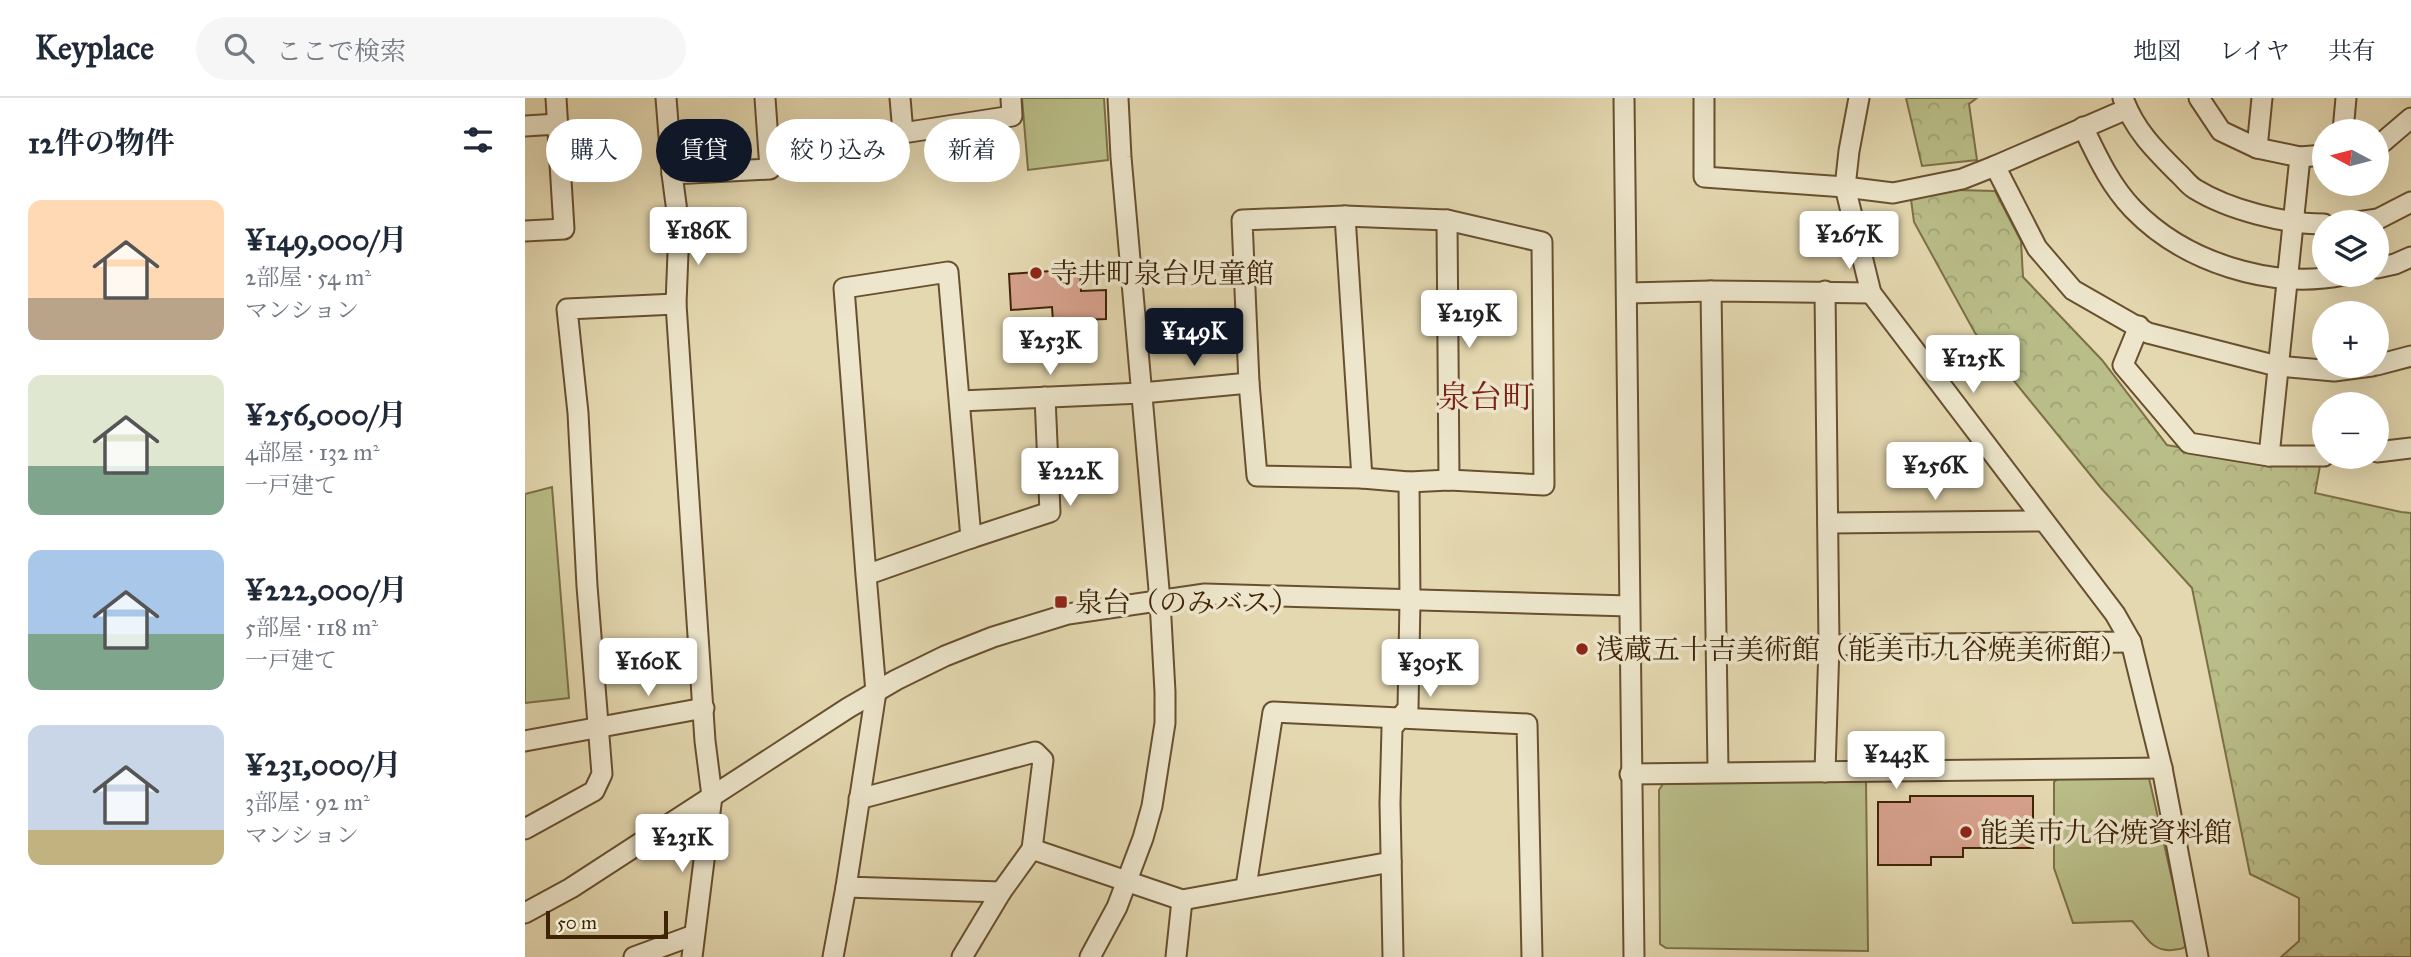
<!DOCTYPE html>
<html lang="ja">
<head>
<meta charset="utf-8">
<style>
  body { margin:0; font-family:"IM FELL Great Primer","Noto Serif JP",serif; background:#f6f6f7; color:#1f2937; height:100vh; display:flex; flex-direction:column; font-size:26px; white-space:nowrap }
  * { box-sizing:border-box; margin:0 }
  p { font-size:23px; color:#747a83 }
  .icon { flex:none; width:38px; height:38px; fill:none; stroke:currentColor; stroke-width:2; stroke-linecap:round; stroke-linejoin:round }
  .map { position:relative; flex:1; overflow:hidden }
  .sheet { display:flex; flex-direction:column; background:#fff; width:525px }
  .sheet>* { flex:none }
  .hud { position:absolute; left:21px; top:21px; width:665px; height:63px; display:flex; gap:14px }
  .needle { width:46px; rotate:277deg }
  .tools { position:absolute; left:1787px; top:21px; display:grid; gap:14px }
  .tools a { display:grid; place-items:center; width:77px; height:77px; border-radius:50%; background:#fff; box-shadow:0 7px 28px #0002; font-size:35px }
  .scale { position:absolute; left:21px; bottom:18px; width:122px; box-sizing:border-box; padding-left:7px; border:4px solid #3e2304; border-top:0; font-size:19px; line-height:24px; white-space:nowrap; color:#3e2304; -webkit-text-stroke:5px #ede6cc; paint-order:stroke }
  .price { position:absolute; translate:-50% -60px; padding:0 16px; border-radius:7px; background:#fff; color:#222; font-size:23px; line-height:46px; filter:drop-shadow(0 2px 4px #0008) }
  .price::after { content:''; position:absolute; left:50%; top:42px; width:21px; height:16px; margin-left:-10px; background:inherit; clip-path:polygon(0 0,100% 0,50% 100%) }
  .price.selected { background:#111827; color:#fff }
  ul { padding:0; list-style:none }
  li { display:flex; align-items:center; gap:21px; height:175px; padding:0 28px }
  li span { display:grid; place-items:center; flex:none; width:196px; height:140px; border-radius:14px; color:#555 }
  li>.icon { margin-inline-start:auto }
  span .icon { width:84px; height:84px; fill:#fffc; stroke-width:1 }
  li b { font-size:30px }
  h2 { display:flex; justify-content:space-between; align-items:center; height:84px; padding:0 28px; font-size:30px }
  .chip { padding:0 24px; border-radius:32px; background:#fff; box-shadow:0 7px 28px #0002; font-size:24px; line-height:63px }
  .chip.selected { background:#111827; color:#fff }
  header { display:flex; align-items:center; gap:42px; box-sizing:border-box; height:98px; padding:0 35px; background:#fff; border-bottom:2px solid #e0e1e3 }
  header strong { font-size:33px }
  nav { display:flex; gap:38px; margin-inline-start:auto; font-size:24px }
  .search { width:490px; height:63px; background:#f6f6f7; display:flex; align-items:center; gap:18px; box-sizing:border-box; padding:0 24px; border-radius:38px; color:#747a83; font-size:26px }
  main { display:flex; flex:1; min-height:0 }
  .map>svg:first-child { display:block }
  .forest { fill:url(#forest-crowns); stroke:#7c7046; stroke-width:2 }
  .park { fill:#b9bd88; stroke:#7c7046; stroke-width:2 }
  .building { fill:#d7a18d; stroke:#3e2304; stroke-width:2 }
  .lines { fill:none; stroke-linecap:round; stroke-linejoin:round }
  .minor-casing { stroke:#68502f; stroke-width:23 }
  .minor { stroke:#ede6cc; stroke-width:19 }
  .poi-dot { fill:#8f2418; stroke:#ede6cc; stroke-width:2.5 }
  .labels { text-anchor:middle; stroke-width:7; stroke-linejoin:round; paint-order:stroke }
  .poi-label { font-size:28px; fill:#3e2304; stroke:#ede6cc; text-anchor:start }
  .quarter-label { font-size:32px; fill:#7a1f14; stroke:#ede6cc }
</style>
</head>
<body>
<header>
<strong>Keyplace</strong>
<div class="search"><svg class="icon" aria-label="search" viewBox="0 0 24 24"><circle cx="10" cy="10" r="6"/><path d="M15 15l6 6"/></svg>ここで検索</div>
<nav><a>地図</a><a>レイヤ</a><a>共有</a></nav>
</header>
<main>
<section class="sheet">
<h2>12件の物件<svg class="icon" aria-label="filters" viewBox="0 0 24 24"><path d="M4 7h16M4 17h16"/><circle cx="9" cy="7" r="2"/><circle cx="15" cy="17" r="2"/></svg></h2>
<ul>
<li><span style="background:linear-gradient(#ffd9b3 70%,#b9a48a 0)"><svg class="icon" aria-label="home" viewBox="0 0 24 24"><path d="M3 11l9-7 9 7M6 9v11h12V9"/></svg></span><div><b>¥149,000/月</b><p>2部屋 · 54 m²</p><p>マンション</p></div></li>
<li><span style="background:linear-gradient(#dfe7d0 65%,#7fa58c 0)"><svg class="icon" aria-label="home" viewBox="0 0 24 24"><path d="M3 11l9-7 9 7M6 9v11h12V9"/></svg></span><div><b>¥256,000/月</b><p>4部屋 · 132 m²</p><p>一戸建て</p></div></li>
<li><span style="background:linear-gradient(#a9c7e8 60%,#7fa58c 0)"><svg class="icon" aria-label="home" viewBox="0 0 24 24"><path d="M3 11l9-7 9 7M6 9v11h12V9"/></svg></span><div><b>¥222,000/月</b><p>5部屋 · 118 m²</p><p>一戸建て</p></div></li>
<li><span style="background:linear-gradient(#c9d6e8 75%,#c2b280 0)"><svg class="icon" aria-label="home" viewBox="0 0 24 24"><path d="M3 11l9-7 9 7M6 9v11h12V9"/></svg></span><div><b>¥231,000/月</b><p>3部屋 · 92 m²</p><p>マンション</p></div></li>
</ul>
</section>
<div class="map">
<svg width="1886" height="859" viewBox="0 0 1886 859">
  <defs>
    <pattern id="forest-crowns" width="20" height="18" patternUnits="userSpaceOnUse" patternTransform="scale(1.75)"><rect width="20" height="18" fill="#b9bd88"/><path d="M2 6a3 3 0 1 1 6 0M12 15a3 3 0 1 1 6 0" fill="none" stroke="#a0a274"/></pattern>
  </defs>
  <rect width="100%" height="100%" fill="#e4d8b0"/>
  <filter id="stains"><feTurbulence type="fractalNoise" baseFrequency=".00286" numOctaves="4"/><feColorMatrix values="0 0 0 0 .2 0 0 0 0 .09 0 0 0 0 .02 0 0 0 .5 -.17"/></filter>
  <radialGradient id="worn" r=".72"><stop offset=".6" stop-color="#630" stop-opacity="0"/><stop offset="1" stop-color="#630" stop-opacity=".3"/></radialGradient>
  <!-- forest -->
  <g class="forest">
    <path d="M1452,0l-8,6 8,56 -55,6 -16,-68z"/>
    <path d="M1391,91l79,2 26,50 2,36 79,83 65,85 90,16 63,5 -5,27 86,19 10,1v444h-130l18,-16v-43l-49,-24 -58,-286 -91,-100 -126,-155 -61,-111 -4,-30z"/>
  </g>
  <!-- park -->
  <g class="park">
    <path d="M497,0h82l4,62 -80,10z"/>
    <path d="M27,389l17,211 -44,5v-209z"/>
    <path d="M1535,679l89,1 38,167c-5,5 -8,4 -15,5 -21,2 -27,-16 -40,-29l-59,2 -19,-55v-86z"/>
    <path d="M1341,682l2,171 -202,-3 -6,-4 -1,-154 4,-6z"/>
  </g>
  <!-- building -->
  <g class="building">
    <path d="M555,171l1,22 25,-1v29l-53,2 -1,-14 -41,3 -2,-36z"/>
    <path d="M1385,698h123v52h-70v9h-32v8h-53v-63h32z"/>
  </g>
  <g class="lines">
    <!-- minor casing -->
    <g class="minor-casing">
      <g id="minor">
        <path d="M141,0l6,76 7,53 -3,77 29,437 7,55 -20,161"/>
        <path d="M375,0l3,35 109,-17 -1,-18"/>
        <path d="M1099,0l10,859"/>
        <path d="M1179,0v79l141,10 48,6 69,-14 33,-13"/>
        <path d="M1334,0l-10,53 -4,36 26,106 244,321 16,28 31,126 36,189"/>
        <path d="M1598,0c11,31 31,51 53,73 7,6 12,14 19,18 34,21 90,35 129,35"/>
        <path d="M1674,0l22,33 36,17 43,9 24,-2"/>
        <path d="M1602,11l-132,57 42,82 36,42 75,43 129,33 57,5 38,-5"/>
        <path d="M0,28l33,-2"/>
        <path d="M1558,29c14,29 27,58 50,82 51,53 138,81 211,66"/>
        <path d="M1818,33l3,-33"/>
        <path d="M1852,49l34,-29"/>
        <path d="M1732,50l5,-50"/>
        <path d="M147,76l98,-5 -5,-71"/>
        <path d="M820,118l102,4 95,22 2,243 -95,-5 -40,2 -47,-4 -105,-2 -8,-93 -7,-163z"/>
        <path d="M820,118l17,262"/>
        <path d="M922,122l2,260"/>
        <path d="M1832,124l21,-3 33,-17"/>
        <path d="M0,133l39,-2 -8,-131"/>
        <path d="M1852,170l18,-4 16,-7"/>
        <path d="M1186,193l7,480"/>
        <path d="M1103,195l83,-2 160,2"/>
        <path d="M1614,228l-16,39 66,78 80,13h55"/>
        <path d="M1852,267l34,-9"/>
        <path d="M435,303l182,-8 107,-10"/>
        <path d="M1852,354l34,-4"/>
        <path d="M1744,358l31,-299"/>
        <path d="M1303,425l215,-2"/>
        <path d="M446,440l79,-26 -5,-115"/>
        <path d="M341,477l-22,-287 104,-16 23,266 -105,37 10,117 -30,195 155,5 31,-43 150,51 209,-38"/>
        <path d="M1304,547l302,-3"/>
        <path d="M0,643l179,-33"/>
        <path d="M1300,674l4,-127 -4,-354"/>
        <path d="M1105,676l532,-6"/>
        <path d="M334,701l176,-47 8,8 -11,89"/>
        <path d="M0,731l69,-38 8,-17 -15,-188 -9,-173 -11,-104 109,-5"/>
        <path d="M721,789l27,-175 254,12 5,233"/>
        <path d="M0,815l46,-25 277,-180 48,-28 49,-24 48,-19 75,-23 137,-20 424,12"/>
        <path d="M109,859l60,-22"/>
        <path d="M308,859l13,-70"/>
        <path d="M437,859l39,-65"/>
        <path d="M565,859l27,-50 26,-69 9,-32 13,-83v-31l-5,-91 -39,-444 -3,-59"/>
        <path d="M651,859l6,-57"/>
        <path d="M868,859l-3,-154 2,-75 16,-20 2,-107 -1,-119"/>
      </g>
    </g>
    <!-- minor -->
    <use href="#minor" class="minor"/>
  </g>
  <!-- markers -->
  <g class="poi-dot">
    <circle cx="511" cy="175" r="7"/>
    <rect x="529" y="497" width="14" height="14" rx="3.5"/>
    <circle cx="1057" cy="551" r="7"/>
    <circle cx="1441" cy="734" r="7"/>
  </g>
  <g class="labels">
    <!-- poi labels -->
    <g class="poi-label">
      <text x="525" y="185">寺井町泉台児童館</text>
      <text x="550" y="514">泉台（のみバス）</text>
      <text x="1071" y="561">浅蔵五十吉美術館（能美市九谷焼美術館）</text>
      <text x="1455" y="744">能美市九谷焼資料館</text>
    </g>
    <!-- quarter labels -->
    <g class="quarter-label">
      <text x="961" y="310">泉台町</text>
    </g>
  </g>
  <rect width="100%" height="100%" filter="url(#stains)"/>
  <rect width="100%" height="100%" fill="url(#worn)"/>
</svg>
<div class="tools">
<a><svg class="needle" viewBox="-14 -14 28 28"><path d="M0-13l5 13h-10z" fill="#e53935"/><path d="M0 13l5-13h-10z" fill="#747a83"/></svg></a>
<a><svg class="icon" aria-label="layers" viewBox="0 0 24 24"><path d="M12 4l9 5-9 5-9-5zM3 14l9 5 9-5"/></svg></a>
<a>+</a>
<a>−</a>
</div>
<div class="scale">50 m</div>
<b class="price" style="left:173px;top:169px">¥186K</b>
<b class="price" style="left:1324px;top:173px">¥267K</b>
<b class="price" style="left:944px;top:252px">¥219K</b>
<b class="price selected" style="left:669px;top:270px">¥149K</b>
<b class="price" style="left:525px;top:279px">¥253K</b>
<b class="price" style="left:1448px;top:297px">¥125K</b>
<b class="price" style="left:1410px;top:404px">¥256K</b>
<b class="price" style="left:545px;top:410px">¥222K</b>
<b class="price" style="left:123px;top:600px">¥160K</b>
<b class="price" style="left:905px;top:601px">¥305K</b>
<b class="price" style="left:1371px;top:693px">¥243K</b>
<b class="price" style="left:157px;top:776px">¥231K</b>
<div class="hud">
<a class="chip">購入</a>
<a class="chip selected">賃貸</a>
<a class="chip">絞り込み</a>
<a class="chip">新着</a>
</div>
</div>
</main>
</body>
</html>
